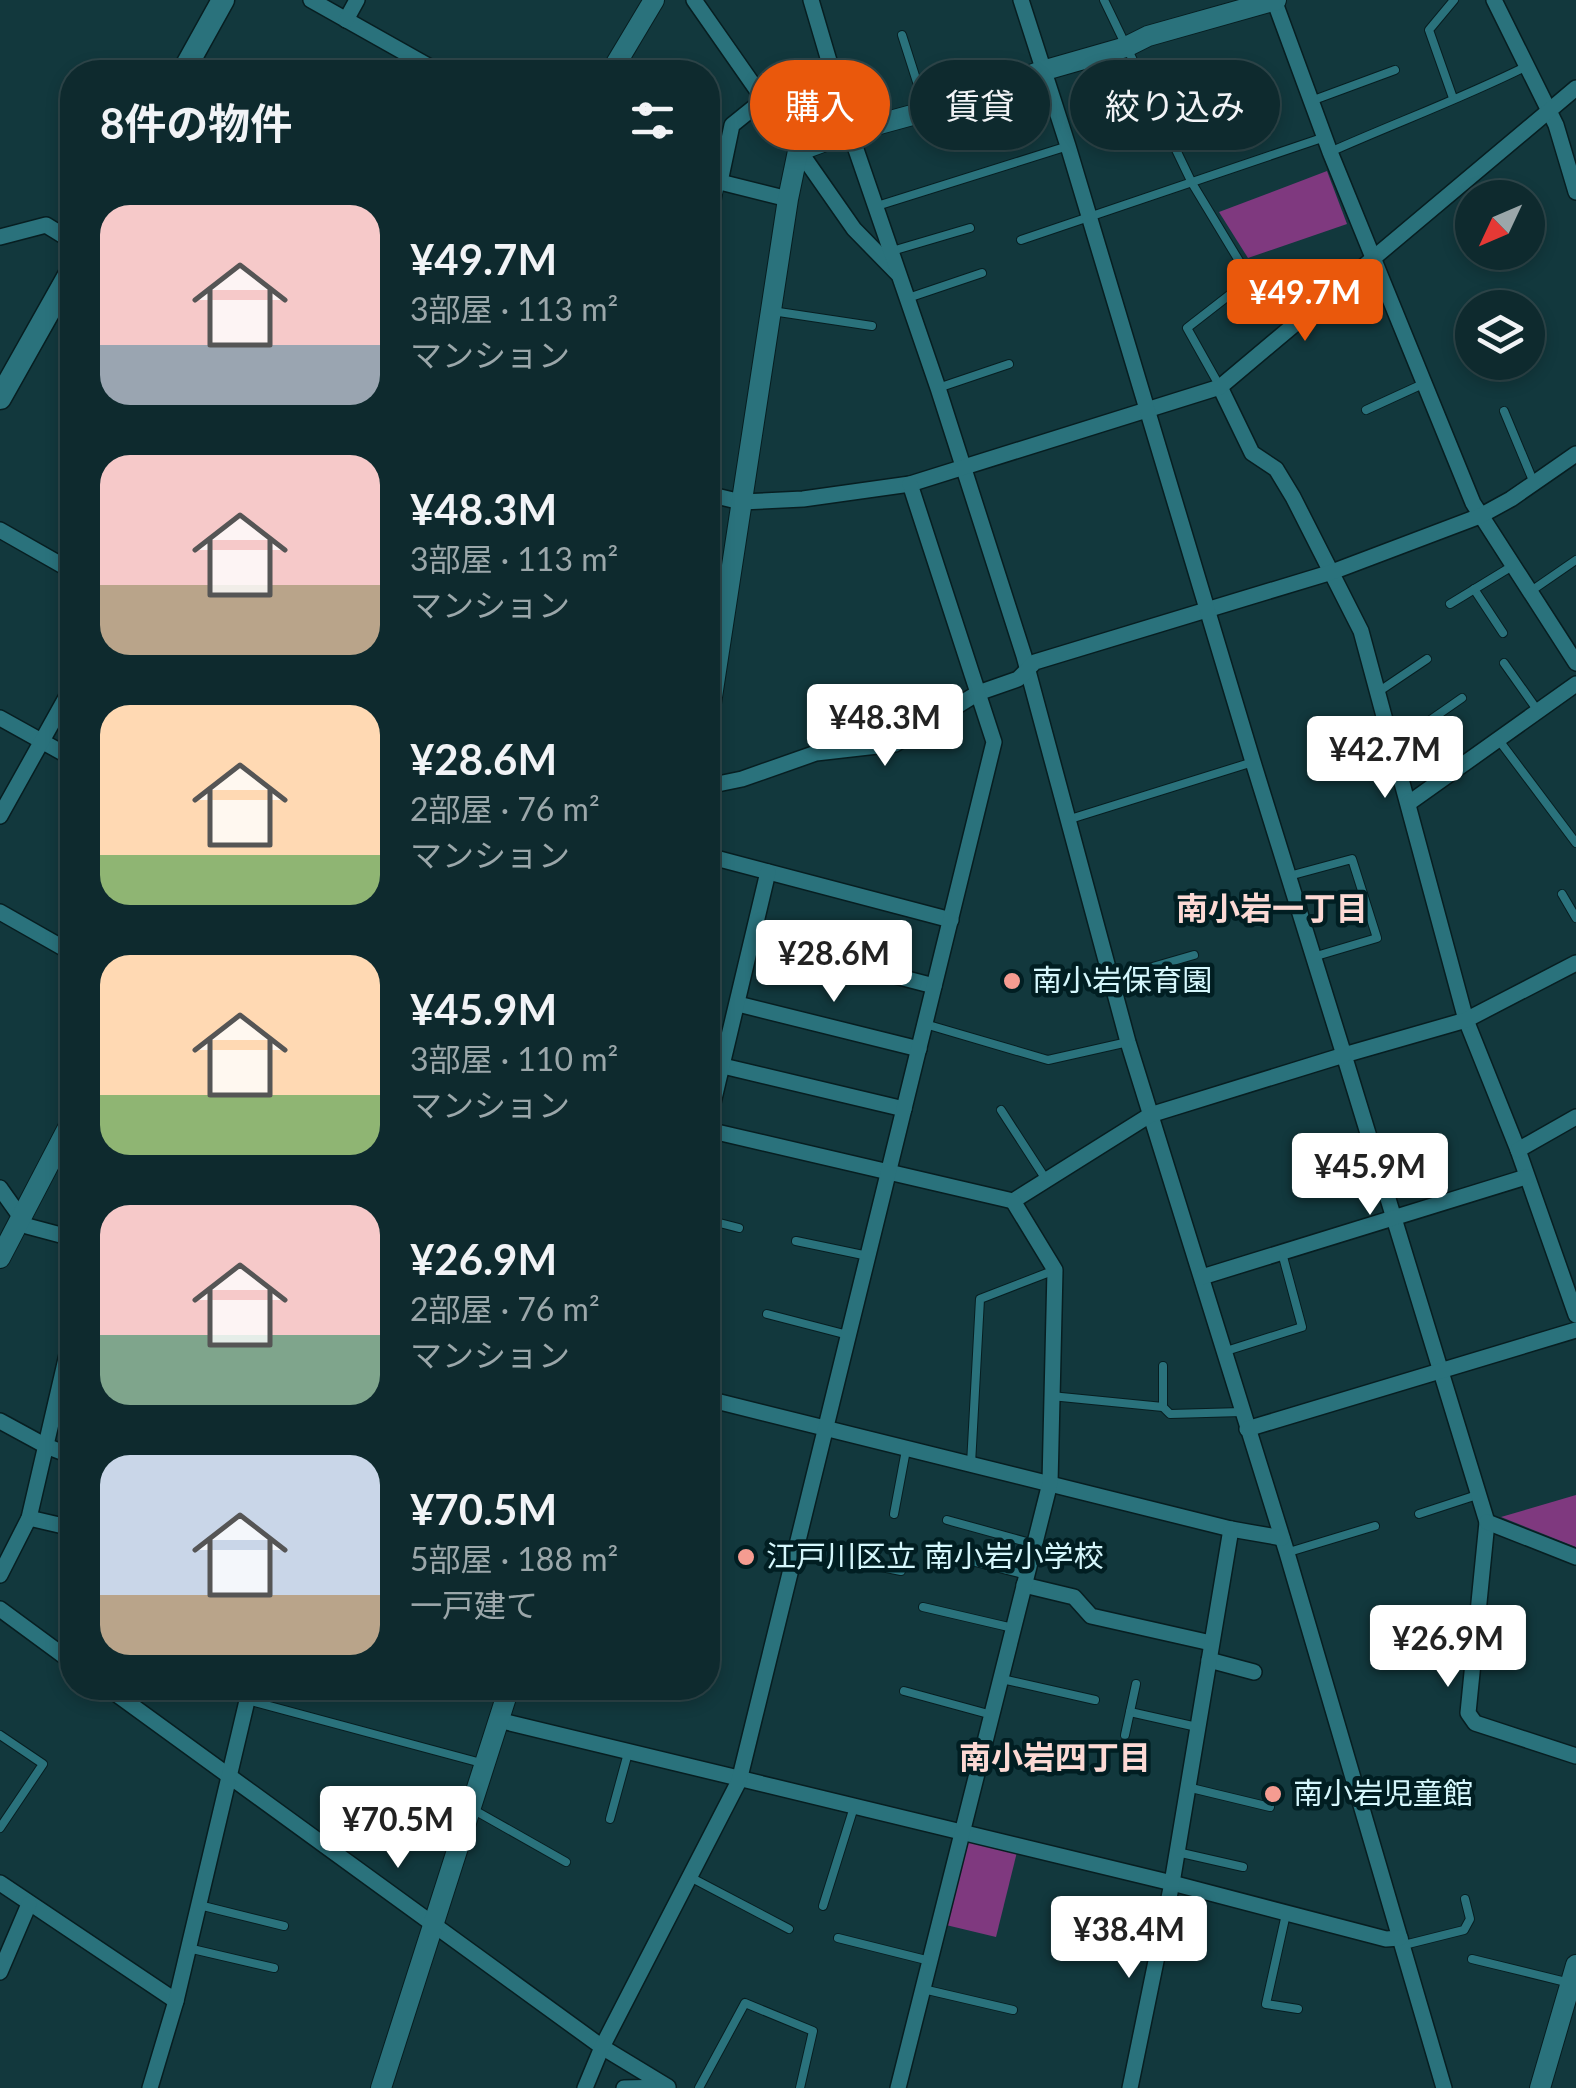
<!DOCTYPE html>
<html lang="ja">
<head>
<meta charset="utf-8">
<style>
  body { margin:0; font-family:Lato,"Noto Sans JP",sans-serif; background:#173236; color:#f1f3f6; height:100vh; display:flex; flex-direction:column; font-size:38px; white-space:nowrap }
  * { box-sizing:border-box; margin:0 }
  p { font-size:32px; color:#9ba7aa }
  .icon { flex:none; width:55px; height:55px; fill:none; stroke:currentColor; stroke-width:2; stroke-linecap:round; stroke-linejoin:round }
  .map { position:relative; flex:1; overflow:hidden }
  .side { position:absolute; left:60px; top:60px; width:660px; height:1640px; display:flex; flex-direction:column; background:#0e2a2e; border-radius:40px; box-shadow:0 5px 15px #0003,0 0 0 2px #2e464a }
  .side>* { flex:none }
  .top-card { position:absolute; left:750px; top:60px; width:675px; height:90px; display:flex; gap:20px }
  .needle { width:65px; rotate:226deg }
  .tools { position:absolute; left:1455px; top:180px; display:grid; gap:20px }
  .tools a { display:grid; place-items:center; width:90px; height:90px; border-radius:50%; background:#0e2a2e; box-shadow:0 5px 15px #0003,0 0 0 2px #2e464a; font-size:50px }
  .price { position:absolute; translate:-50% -85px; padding:0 22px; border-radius:10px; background:#fff; color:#222; font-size:32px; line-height:65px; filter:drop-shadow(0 2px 5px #0008) }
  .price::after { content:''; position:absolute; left:50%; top:60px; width:30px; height:22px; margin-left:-15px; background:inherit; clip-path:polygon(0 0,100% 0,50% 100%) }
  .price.current { background:#ea580c; color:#fff }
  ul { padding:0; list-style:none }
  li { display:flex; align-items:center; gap:30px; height:250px; padding:0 40px }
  li span { display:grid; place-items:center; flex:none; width:280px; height:200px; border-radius:30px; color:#555 }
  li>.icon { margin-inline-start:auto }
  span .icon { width:120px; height:120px; fill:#fffc; stroke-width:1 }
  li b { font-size:42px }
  h2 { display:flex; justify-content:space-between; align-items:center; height:120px; padding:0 40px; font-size:42px }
  .tag { padding:0 35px; border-radius:45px; background:#0e2a2e; box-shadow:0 5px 15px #0003,0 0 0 2px #2e464a; font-size:35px; line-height:90px }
  .tag.current { background:#ea580c; color:#fff }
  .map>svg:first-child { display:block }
  .green { fill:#7f397f }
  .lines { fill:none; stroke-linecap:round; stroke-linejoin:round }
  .service-casing { stroke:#071e21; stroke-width:10 }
  .minor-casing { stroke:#071e21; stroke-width:18 }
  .tertiary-casing { stroke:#071e21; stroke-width:22 }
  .secondary-casing { stroke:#071e21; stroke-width:25 }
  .service { stroke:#2a727c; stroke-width:8 }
  .minor { stroke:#2a727c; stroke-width:15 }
  .tertiary { stroke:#2a727c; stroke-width:20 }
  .secondary { stroke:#2a727c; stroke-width:22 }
  .poi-dot { fill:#f59c91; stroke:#011e22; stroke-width:4 }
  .labels { text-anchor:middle; stroke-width:9; stroke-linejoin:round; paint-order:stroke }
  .poi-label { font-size:30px; fill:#d5f7fc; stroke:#011e22; text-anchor:start }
  .neighbourhood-label { font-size:32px; font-weight:bold; fill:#fcd9d4; stroke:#011e22 }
</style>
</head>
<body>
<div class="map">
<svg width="1576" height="2088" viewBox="0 0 1576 2088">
  <rect width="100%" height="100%" fill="#12383d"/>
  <!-- green -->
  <g class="green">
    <path d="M1327,171l20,53 -99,34 -29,-46z"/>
    <path d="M1576,1495v52l-75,-30z"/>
    <path d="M967,1839l50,13 -21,85 -50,-12z"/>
  </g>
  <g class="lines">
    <!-- service casing -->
    <g class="service-casing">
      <g id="service">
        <path d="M1104,0l88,183 58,96 -63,49 32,57"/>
        <path d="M902,35l23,72"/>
        <path d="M1453,98l-24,-68 25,-30"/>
        <path d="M1311,101l84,-31"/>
        <path d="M1330,152c65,-29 133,-54 197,-86"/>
        <path d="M877,206l191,-60"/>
        <path d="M713,223l7,-40"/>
        <path d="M1021,240l304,-103"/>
        <path d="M892,251l78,-23"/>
        <path d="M908,298l74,-25"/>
        <path d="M772,311l100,15"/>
        <path d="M938,388l71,-24"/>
        <path d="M1366,410l59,-27"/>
        <path d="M1504,411l30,72"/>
        <path d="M1474,589l29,44"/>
        <path d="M1531,591l45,-31"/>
        <path d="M1450,604l64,-39"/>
        <path d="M1504,663l34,48"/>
        <path d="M1378,692l49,-33"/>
        <path d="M1498,739l78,104"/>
        <path d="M1393,746l69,-48"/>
        <path d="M1067,820l186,-58"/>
        <path d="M1289,876l63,-17 25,79 -64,19"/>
        <path d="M1562,894l14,24"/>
        <path d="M1111,979l83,-24"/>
        <path d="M925,1024l123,36 80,-18"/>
        <path d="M1001,1110l46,71"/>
        <path d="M708,1220l31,8"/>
        <path d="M796,1241l72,15"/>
        <path d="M767,1314l81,21"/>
        <path d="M1223,1352l79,-25 -20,-74"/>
        <path d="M1163,1366v41l7,7 72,-2"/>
        <path d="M1051,1396l112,11"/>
        <path d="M971,1464l9,-165 75,-29"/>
        <path d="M894,1514l12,-64"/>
        <path d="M1419,1514l58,-19"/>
        <path d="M947,1520l87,24"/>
        <path d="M795,1549l106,22"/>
        <path d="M936,1552l91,23"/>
        <path d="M1289,1552l86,-26"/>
        <path d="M923,1607l90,21"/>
        <path d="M1002,1679l93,21"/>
        <path d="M904,1691l88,24"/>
        <path d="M247,1700l238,64"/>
        <path d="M1130,1712l67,15"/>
        <path d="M0,1735l43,29 -43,64"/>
        <path d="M1125,1735l11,-51"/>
        <path d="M1187,1787l83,20"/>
        <path d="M474,1810l92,52"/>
        <path d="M610,1819l18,-66"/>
        <path d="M1177,1852l66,15"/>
        <path d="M690,1877l99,52"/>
        <path d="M199,1905l85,21"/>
        <path d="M823,1906l31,-99"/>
        <path d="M1286,1914l-20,90 32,5"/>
        <path d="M838,1938l92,23"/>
        <path d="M1404,1945l60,-15 6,-11 -5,-20"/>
        <path d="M188,1948l86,20"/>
        <path d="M1472,1959l98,24"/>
        <path d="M923,1989l90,21"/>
        <path d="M699,2088l46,-85 68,28 -13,57"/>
      </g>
    </g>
    <!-- minor casing -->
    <g class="minor-casing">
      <g id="minor">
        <path d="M311,0l128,72"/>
        <path d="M694,0l160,229 43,44"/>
        <path d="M811,0l39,132 88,256 86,268 104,386 159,511 157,535"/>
        <path d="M1274,0l56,152 143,351 103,160"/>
        <path d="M1494,0l62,125 20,67"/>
        <path d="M346,20l11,-20"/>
        <path d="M708,179l80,20"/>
        <path d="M720,182l12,-57 31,-25"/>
        <path d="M0,237l46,-12 26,16"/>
        <path d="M1220,387l32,66 24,16 17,28 68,134 105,389 52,130 58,165"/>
        <path d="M708,494l33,8 62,-3 107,-15 310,-97 356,-299"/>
        <path d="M0,530l72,41"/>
        <path d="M0,718l72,40"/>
        <path d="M708,786l34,-7 74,-26 79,-9 83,-51 40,-14 17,-17 297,-90 148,-56 31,-17 65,-45"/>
        <path d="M1409,803l167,-119"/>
        <path d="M0,816l72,-129"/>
        <path d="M708,856l243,64"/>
        <path d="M0,912l72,41"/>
        <path d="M753,939l181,47"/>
        <path d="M1576,963l-110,57 -122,35 143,467 -19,191 7,10 101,33"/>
        <path d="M738,1004l181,45"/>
        <path d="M723,1066l181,43"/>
        <path d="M708,1124l60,-252"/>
        <path d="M708,1130l305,71 137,-86 194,-60 -91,-293 -185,-616 -47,-146"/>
        <path d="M1518,1150l58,-33"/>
        <path d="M0,1188l27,38 45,12"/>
        <path d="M1202,1277l324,-100"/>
        <path d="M708,1399l523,130 51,9"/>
        <path d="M0,1421l46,25 26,10"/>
        <path d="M1247,1429l329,-99"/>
        <path d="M29,1518l43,10"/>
        <path d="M1487,1522l89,35"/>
        <path d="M0,1575l29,-57 43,-185"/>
        <path d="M1024,1585l50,12 17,19 120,27"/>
        <path d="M0,1609l72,53"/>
        <path d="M1209,1660l45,12"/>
        <path d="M108,1688l494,359 66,40"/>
        <path d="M498,1720l674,163 214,56 14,-1"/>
        <path d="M0,1883l176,118"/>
        <path d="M0,1972l29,-68"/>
        <path d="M150,2088l26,-87 74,-313"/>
        <path d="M585,2088l17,-41 137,-266 255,-1039 -84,-258"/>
        <path d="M624,2088l43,-1"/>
        <path d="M898,2088l152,-605 5,-213 -42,-69"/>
        <path d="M1130,2088l42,-205 59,-354"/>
      </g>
    </g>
    <!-- tertiary casing -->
    <g class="tertiary-casing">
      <g id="tertiary">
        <path d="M611,72l43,-72"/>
        <path d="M708,723l80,-524 10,-48 52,-19 77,-21 115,-40 84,-24 22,-11 128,-36"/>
        <path d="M0,1258l72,-138"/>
        <path d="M381,2088l128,-400"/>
        <path d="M1540,2088l36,-123"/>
      </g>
    </g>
    <!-- secondary casing -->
    <g class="secondary-casing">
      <g id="secondary">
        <path d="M183,72l40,-72"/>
        <path d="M0,398l72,-128"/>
      </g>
    </g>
    <!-- service -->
    <use href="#service" class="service"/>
    <!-- minor -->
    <use href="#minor" class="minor"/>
    <!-- tertiary -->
    <use href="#tertiary" class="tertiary"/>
    <!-- secondary -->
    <use href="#secondary" class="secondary"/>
  </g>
  <!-- markers -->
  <g class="poi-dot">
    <circle cx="1012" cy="981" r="10"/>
    <circle cx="746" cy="1557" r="10"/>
    <circle cx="1273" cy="1794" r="10"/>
  </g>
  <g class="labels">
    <!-- poi labels -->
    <g class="poi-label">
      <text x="1032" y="991">南小岩保育園</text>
      <text x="766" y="1567">江戸川区立 南小岩小学校</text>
      <text x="1293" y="1804">南小岩児童館</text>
    </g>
    <!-- neighbourhood labels -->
    <g class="neighbourhood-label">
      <text x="1272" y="920">南小岩一丁目</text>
      <text x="1055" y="1769">南小岩四丁目</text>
    </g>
  </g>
</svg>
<div class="tools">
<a><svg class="needle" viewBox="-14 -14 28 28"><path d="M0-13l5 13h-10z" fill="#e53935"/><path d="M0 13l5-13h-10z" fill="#9ba7aa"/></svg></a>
<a><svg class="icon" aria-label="layers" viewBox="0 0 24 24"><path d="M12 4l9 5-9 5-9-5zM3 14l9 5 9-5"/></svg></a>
</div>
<b class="price current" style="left:1305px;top:344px">¥49.7M</b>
<b class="price" style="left:885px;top:769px">¥48.3M</b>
<b class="price" style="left:1385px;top:801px">¥42.7M</b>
<b class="price" style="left:834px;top:1005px">¥28.6M</b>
<b class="price" style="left:1370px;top:1218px">¥45.9M</b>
<b class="price" style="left:1448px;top:1690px">¥26.9M</b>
<b class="price" style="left:398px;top:1871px">¥70.5M</b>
<b class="price" style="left:1129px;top:1981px">¥38.4M</b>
<div class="top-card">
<a class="tag current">購入</a>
<a class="tag">賃貸</a>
<a class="tag">絞り込み</a>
</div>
<section class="side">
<h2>8件の物件<svg class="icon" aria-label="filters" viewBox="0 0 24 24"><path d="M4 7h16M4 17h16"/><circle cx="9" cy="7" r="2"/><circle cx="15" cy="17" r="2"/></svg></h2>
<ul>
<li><span style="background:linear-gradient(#f6c9c9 70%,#9aa5b1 0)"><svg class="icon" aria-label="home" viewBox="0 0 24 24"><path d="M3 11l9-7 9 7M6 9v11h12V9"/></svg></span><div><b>¥49.7M</b><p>3部屋 · 113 m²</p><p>マンション</p></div></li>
<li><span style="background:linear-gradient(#f6c9c9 65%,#b9a48a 0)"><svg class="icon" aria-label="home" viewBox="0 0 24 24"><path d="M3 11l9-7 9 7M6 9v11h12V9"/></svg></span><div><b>¥48.3M</b><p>3部屋 · 113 m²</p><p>マンション</p></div></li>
<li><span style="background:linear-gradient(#ffd9b3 75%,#8fb573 0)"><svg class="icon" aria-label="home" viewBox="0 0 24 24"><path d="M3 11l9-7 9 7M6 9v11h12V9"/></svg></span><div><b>¥28.6M</b><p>2部屋 · 76 m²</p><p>マンション</p></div></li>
<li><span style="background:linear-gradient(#ffd9b3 70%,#8fb573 0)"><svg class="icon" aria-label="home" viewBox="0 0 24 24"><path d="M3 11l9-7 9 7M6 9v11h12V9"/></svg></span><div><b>¥45.9M</b><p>3部屋 · 110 m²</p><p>マンション</p></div></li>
<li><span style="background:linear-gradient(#f6c9c9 65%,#7fa58c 0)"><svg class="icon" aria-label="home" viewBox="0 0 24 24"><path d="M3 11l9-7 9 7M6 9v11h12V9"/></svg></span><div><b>¥26.9M</b><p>2部屋 · 76 m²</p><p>マンション</p></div></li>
<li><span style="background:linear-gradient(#c9d6e8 70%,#b9a48a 0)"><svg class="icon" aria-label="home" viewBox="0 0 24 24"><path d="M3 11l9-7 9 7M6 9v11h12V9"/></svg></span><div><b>¥70.5M</b><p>5部屋 · 188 m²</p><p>一戸建て</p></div></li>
</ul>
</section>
</div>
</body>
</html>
